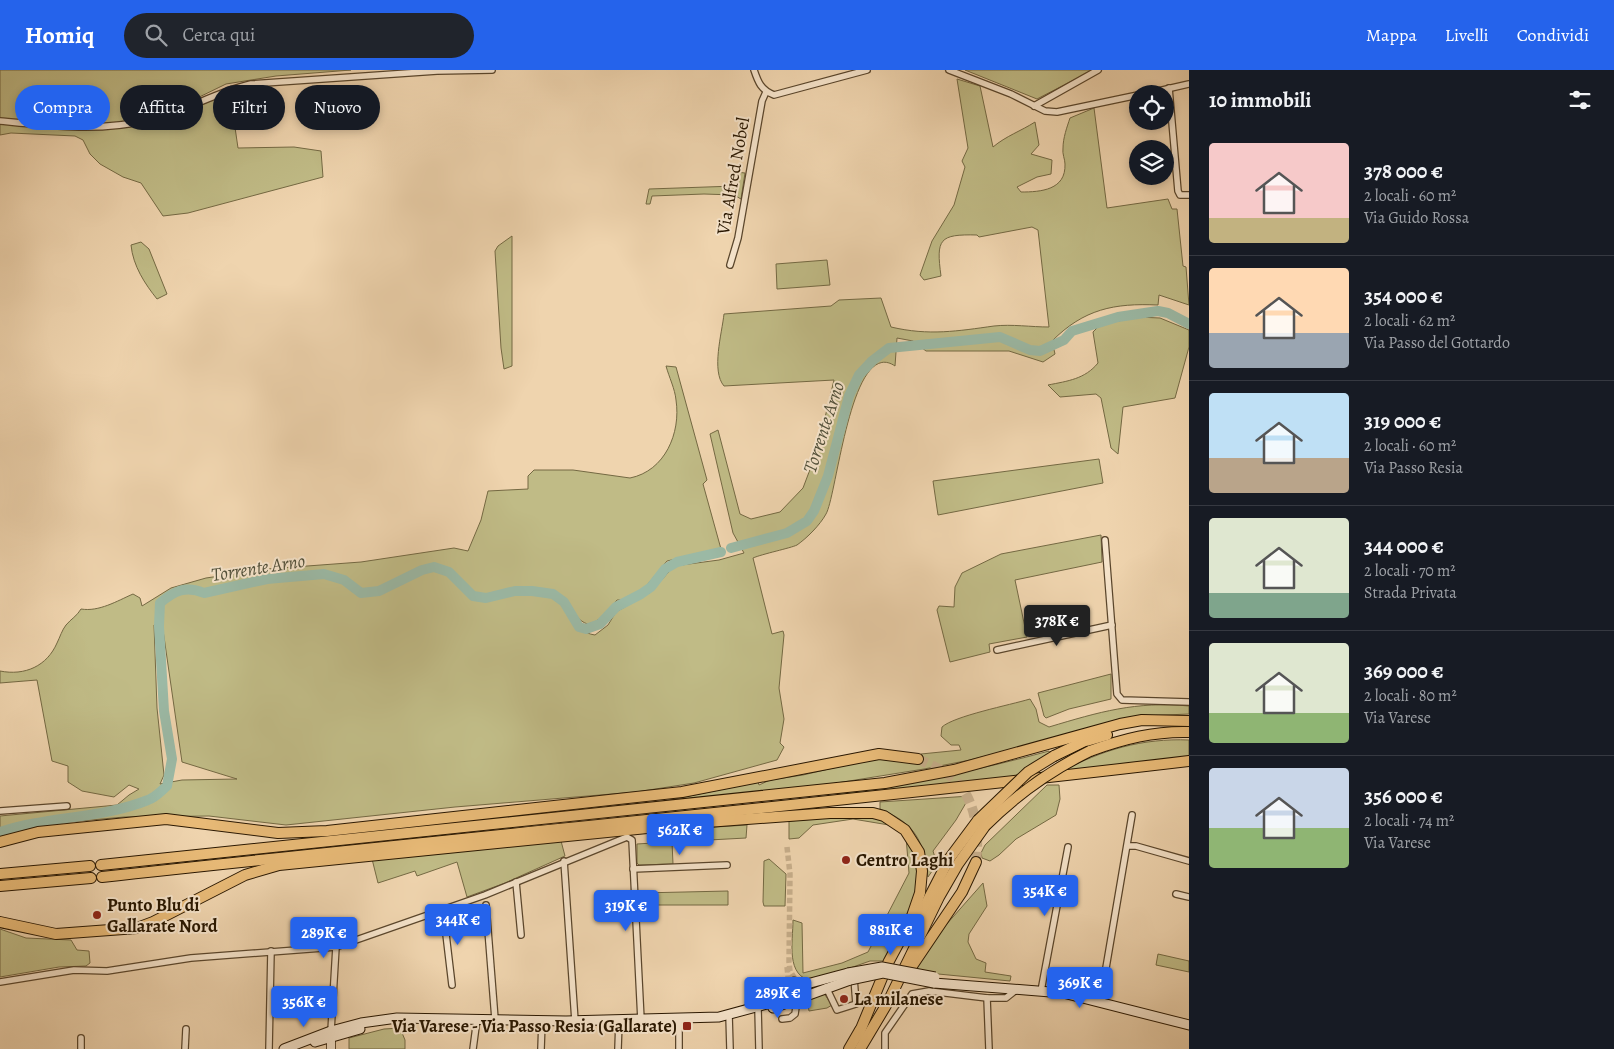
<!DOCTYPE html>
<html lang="it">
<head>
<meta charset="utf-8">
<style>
  body { margin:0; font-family:Alegreya,serif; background:#20242c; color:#f1f3f6; height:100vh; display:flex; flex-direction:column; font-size:19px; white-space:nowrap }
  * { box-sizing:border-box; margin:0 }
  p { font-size:16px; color:#9ea1a6 }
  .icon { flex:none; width:28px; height:28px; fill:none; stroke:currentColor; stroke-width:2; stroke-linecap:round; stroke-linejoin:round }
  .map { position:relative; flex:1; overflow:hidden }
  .drawer { display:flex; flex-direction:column; background:#171b24; width:425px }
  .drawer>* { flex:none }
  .banner { position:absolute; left:15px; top:15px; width:475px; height:45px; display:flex; gap:10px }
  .tools { position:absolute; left:1129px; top:15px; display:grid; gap:10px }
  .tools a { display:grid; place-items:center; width:45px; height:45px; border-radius:50%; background:#171b24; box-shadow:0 2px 8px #0003; font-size:25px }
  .price { position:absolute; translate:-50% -42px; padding:0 11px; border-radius:5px; background:#2563eb; color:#fff; font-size:16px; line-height:32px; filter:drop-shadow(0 1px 2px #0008) }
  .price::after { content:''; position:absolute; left:50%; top:30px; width:15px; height:11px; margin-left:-8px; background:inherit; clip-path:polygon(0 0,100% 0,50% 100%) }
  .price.on { background:#222; color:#fff }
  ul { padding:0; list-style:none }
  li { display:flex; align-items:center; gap:15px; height:125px; padding:0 20px }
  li+li { border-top:1px solid #363941 }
  li span { display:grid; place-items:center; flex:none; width:140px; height:100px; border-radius:5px; color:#555 }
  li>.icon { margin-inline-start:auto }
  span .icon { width:60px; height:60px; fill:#fffc; stroke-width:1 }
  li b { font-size:21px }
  h2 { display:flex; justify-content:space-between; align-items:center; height:60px; padding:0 20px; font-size:21px }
  .tag { padding:0 18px; border-radius:22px; background:#171b24; box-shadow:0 2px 8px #0003; font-size:18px; line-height:45px }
  .tag.on { background:#2563eb; color:#fff }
  header { display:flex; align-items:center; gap:30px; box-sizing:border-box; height:70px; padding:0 25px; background:#2563eb; color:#fff }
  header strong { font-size:24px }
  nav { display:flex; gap:28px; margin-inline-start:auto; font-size:18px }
  .search { width:350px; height:45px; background:#20242c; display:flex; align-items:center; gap:12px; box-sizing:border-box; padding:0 18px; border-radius:28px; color:#9ea1a6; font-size:19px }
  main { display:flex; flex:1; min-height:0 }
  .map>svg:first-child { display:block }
  .green { fill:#c0bb86; stroke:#746943; fill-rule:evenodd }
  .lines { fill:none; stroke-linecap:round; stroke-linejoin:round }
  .river { stroke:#9bb9a5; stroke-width:10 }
  .minor-tunnel { stroke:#c7ae8b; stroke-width:5.5; stroke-dasharray:5.5 3; stroke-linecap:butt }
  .motorway-tunnel { stroke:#c7ae8b; stroke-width:10; stroke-dasharray:10 5; stroke-linecap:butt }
  .minor-casing { stroke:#5a462c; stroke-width:8 }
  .tertiary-casing { stroke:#5a462c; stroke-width:10 }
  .secondary-casing { stroke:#291700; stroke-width:11 }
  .motorway-casing { stroke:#291700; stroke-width:12 }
  .minor { stroke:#f5e3ca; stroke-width:5.5 }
  .tertiary { stroke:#f5e3ca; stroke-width:8 }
  .secondary { stroke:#f5e3ca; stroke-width:9 }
  .motorway { stroke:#e8ba77; stroke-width:10 }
  .secondary-bridge-casing { stroke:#291700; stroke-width:11; stroke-linecap:butt }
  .motorway-bridge-casing { stroke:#291700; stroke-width:12; stroke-linecap:butt }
  .secondary-bridge { stroke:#f5e3ca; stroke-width:9 }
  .motorway-bridge { stroke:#e8ba77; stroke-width:10 }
  .poi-dot { fill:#8f2418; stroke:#f5e3ca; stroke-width:2 }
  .labels { text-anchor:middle; stroke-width:4; stroke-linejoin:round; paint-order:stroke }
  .street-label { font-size:18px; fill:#291700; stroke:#f5e3ca }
  .poi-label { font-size:18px; font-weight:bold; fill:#291700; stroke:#f5e3ca; text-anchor:start }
  .water-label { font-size:19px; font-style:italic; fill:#51503a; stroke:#f5e3ca }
</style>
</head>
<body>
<header>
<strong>Homiq</strong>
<div class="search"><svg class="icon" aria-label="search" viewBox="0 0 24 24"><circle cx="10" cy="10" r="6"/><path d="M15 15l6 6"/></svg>Cerca qui</div>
<nav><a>Mappa</a><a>Livelli</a><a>Condividi</a></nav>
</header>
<main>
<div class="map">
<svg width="1189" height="979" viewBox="0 0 1189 979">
  <rect width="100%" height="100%" fill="#efd4ae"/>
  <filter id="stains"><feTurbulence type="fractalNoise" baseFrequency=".004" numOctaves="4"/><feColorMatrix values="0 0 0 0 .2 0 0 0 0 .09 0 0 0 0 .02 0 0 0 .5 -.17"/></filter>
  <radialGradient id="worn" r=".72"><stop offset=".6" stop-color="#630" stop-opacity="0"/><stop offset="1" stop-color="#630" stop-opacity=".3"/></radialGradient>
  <!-- green -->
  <g class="green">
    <path d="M0,0h351l-75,6 -50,8 -39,19 -15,4v10l58,-24 8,55 56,-1 27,4 2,26 -135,36 -25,3 -22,-33 -18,-6 -23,-13 -10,-10 -7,-14 -8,-4 -64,-3 -11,2z"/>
    <path d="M965,0h128l-56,29z"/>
    <path d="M957,9l23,7 13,61c13,-11 28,-16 42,-25l4,23 -8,9 21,6 -1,14 -14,3 -20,10 4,5c20,0 45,-2 44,-28 0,-5 -3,-10 -2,-16 0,-10 4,-21 7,-30l24,-10 13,100 61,-9 4,10h5l6,57 3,1 3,38 -30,-10 -1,10c-44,-2 -74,4 -106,36l3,13 -12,8 -34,-11h-83l-13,-10 -16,-3 -2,28c-44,-30 -58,129 -69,148 -6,11 -19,24 -29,31 -6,3 -35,9 -44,13l19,76 11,-3 1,4 -5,53 5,31 -4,24 4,4 -7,13 -83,23 -58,9 -181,15 -169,18 -77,-9 -85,1 -66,6 -58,14v-21l117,-11 12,-10 10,-6 -10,-4 -15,12 -32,-6 -14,-9v-16l-16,-5 -15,-81 -37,3v-12c25,5 47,-5 57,-28 3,-6 5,-13 9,-18 5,-6 11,-9 15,-16 18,3 36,-8 52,-15l7,4 2,8 29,-18 35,-10 61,-9 94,-7 93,-14 14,3 13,-31 7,-29 40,-2v-13l6,-6h39l57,8c35,-7 51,-45 46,-78 -1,-11 -7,-23 -10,-34l10,1 31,113 -4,4 18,65 -54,12 -24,29 -18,10h-8l-13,16 -14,9c-18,-6 -14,-16 -26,-27 -10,-10 -31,-9 -45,-9l-1,3c9,1 28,2 35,5 21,8 18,35 42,38l13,-10 8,-13 35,-20 23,-26 45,-6 25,-7 -11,-20 -23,-99 8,-4 22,84 11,5 29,-7 23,-24 14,-37 17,-71 -110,6c-13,-15 -2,-53 0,-72l107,-8 8,-6 42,-2 10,29c38,9 67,4 103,-1 18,-2 37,1 55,1l-11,-97 -6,-3 -53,10 -2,-2c-38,-1 -41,4 -36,41l-17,4 -4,-5 12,-34 22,-36 11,-38 -3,-6 6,-13zM162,553l20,139 55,17 -55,1 -22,4 4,-9 -7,-67 -3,-83z"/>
    <path d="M736,102l9,1 -4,26 -7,-4 -30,-1 -52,2 -2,8h-4l3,-15 86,-3z"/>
    <path d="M512,166v130l-8,3 -3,-21 -6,-97 3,-5z"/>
    <path d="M141,172l8,7 18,45 -10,5c-12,-15 -24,-33 -26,-54z"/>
    <path d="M827,190l3,25 -53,4 -1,-25z"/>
    <path d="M1137,247l23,1 29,12v17l-14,51 -52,9 -5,47 -7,-6 -10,-50 -5,-4 -36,3 -12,-12c20,-4 37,-6 50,-22l-5,-31 7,-7z"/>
    <path d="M1099,389l4,24 -165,32 -5,-34z"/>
    <path d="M1101,465l1,27 -87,18 12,57 -38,7 1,8 -40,10 -13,-52 2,-4 15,1 1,-20 7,-14 39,-19z"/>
    <path d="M1111,604v25l-42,10 -23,9 -2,-2 -6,-23z"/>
    <path d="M1030,629l6,10 3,13 10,5c50,-15 87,-26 140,-21v8l-48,2 -171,44 -46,9 -106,17 -153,15 93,-19 1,3 11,-5 33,-5 73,-17 40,3 5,-7 40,-4 -2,-5h-8l-10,-9 1,-9c12,-11 68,-22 88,-28z"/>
    <path d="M1189,670v17l-128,15c40,-22 82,-34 128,-32z"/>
    <path d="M1049,681l1,3 -40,25 -171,18v-4c71,-9 141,-23 210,-42z"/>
    <path d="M1047,715h12l1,14 -4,16 -40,24 -17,16 -9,6 -8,-3 -1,-5 4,-8z"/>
    <path d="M970,726l-14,24 -23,31 4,13 -9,13c-5,-37 -12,-53 -48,-68v-7z"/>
    <path d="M855,746l20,1 14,8 -36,-6 -40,6 -14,13 -10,1v-18z"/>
    <path d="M747,755l-1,13 -74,4 1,22 -34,1 -2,-2v-19l31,-2 1,-12z"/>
    <path d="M906,767c32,30 -6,92 -20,124h-16l-57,20c-28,-4 -20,-39 -20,-61l9,3 1,50 39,-10 26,-11 41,-79z"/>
    <path d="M561,771l4,15 -60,27 -38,14 -10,-35 -40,14 -2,-5 -37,12 -6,-24z"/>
    <path d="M769,789l17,15 -1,32h-21l-1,-4 1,-41z"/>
    <path d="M983,813l4,23 -18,28 -1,8 8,17 10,4 -1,9 26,4 -1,5 -82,-8 -13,-5 30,-42z"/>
    <path d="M728,821v14h-87l-1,-12z"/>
    <path d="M0,859l26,9 45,2 6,10 12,1 1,12 -4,3 -27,1 -59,10z"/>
    <path d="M1158,884l31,7v11l-33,-7z"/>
    <path d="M823,922l9,13 -5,3 -18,3 -2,-11z"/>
    <path d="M400,958l5,12v9h-56v-11l35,-9z"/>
  </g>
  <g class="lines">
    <!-- river -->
    <g class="river">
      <path d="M731,478l56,-15 20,-12 7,-10 14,-35 21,-80 10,-21 13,-14 17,-13 111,-11 30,13 10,1 24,-11 8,-9 46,-14 40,-6 10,2 21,11"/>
      <path d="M0,762c48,-16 101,-13 148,-32 7,-2 13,-9 19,-14l5,-27 -8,-48 -5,-85 1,-23c14,-12 26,-18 44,-10l63,-14 57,-5 20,6 17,13 18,-2 43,-21 12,-3 15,5 24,24 13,2 29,-7h17l21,3 11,8 15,25 7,2 14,-5 16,-17 25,-13 10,-7 14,-18 12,-7 44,-10"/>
    </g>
    <!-- minor-tunnel -->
    <g class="minor-tunnel">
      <path d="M787,777l3,27 -1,88 1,9 7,11"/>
      <path d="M787,897l2,19"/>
    </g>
    <!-- motorway-tunnel -->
    <path class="motorway-tunnel" d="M918,689c12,6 31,13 40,24 19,22 21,52 18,79"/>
    <!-- minor casing -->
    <g class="minor-casing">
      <g id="minor">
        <path d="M754,0c4,12 7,20 20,25l93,-25"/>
        <path d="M949,0l62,24 34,17 12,1 81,-17"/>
        <path d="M1169,18l9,103 2,4h9"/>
        <path d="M1145,24l44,-10"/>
        <path d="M1034,36l64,-36"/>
        <path d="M0,51c50,5 100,11 149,-1 36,-8 66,-28 102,-36l186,-13 55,-1"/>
        <path d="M730,195l8,-27 24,-137 4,-9"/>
        <path d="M1105,470l12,154 5,6 67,2"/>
        <path d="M997,580l115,-25"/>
        <path d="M0,741l67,-5"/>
        <path d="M1128,776h8l53,15"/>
        <path d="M564,791l11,160"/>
        <path d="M633,799l94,-4"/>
        <path d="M516,812l5,53"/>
        <path d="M1176,824l13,3"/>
        <path d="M486,835l9,114"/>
        <path d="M443,839l9,76"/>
        <path d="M0,912l74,-12 33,1 84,-13 145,-11 149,-52 142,-58 5,3 9,180"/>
        <path d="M826,917l11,23 19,-6 -2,-26"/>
        <path d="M1041,921l27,-144"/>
        <path d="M1100,933l32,-188"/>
        <path d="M758,938l1,41"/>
        <path d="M729,945l1,34"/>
        <path d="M782,949l8,-1 5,-4 2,-14"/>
        <path d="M679,950v29"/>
        <path d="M331,961l5,-84"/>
        <path d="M81,979v-11"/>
        <path d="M185,979l1,-20"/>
        <path d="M269,979l2,-98"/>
        <path d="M473,979l4,-30"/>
        <path d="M541,979l1,-28"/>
        <path d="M618,979l1,-28"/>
        <path d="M885,979v-16l27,-39 17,-3 58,7"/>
        <path d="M989,979l-2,-51h19l10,-8"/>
      </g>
    </g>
    <!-- tertiary casing -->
    <g class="tertiary-casing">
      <path id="tertiary" d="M331,979v-15"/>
    </g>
    <!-- secondary casing -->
    <g class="secondary-casing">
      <g id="secondary">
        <path d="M934,913l129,10 126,32"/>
        <path d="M803,915l45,-12"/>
        <path d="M773,938l77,-28"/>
        <path d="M315,972l45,-13"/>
        <path d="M284,979l47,-18 30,-8 36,-5 169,3 153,-4 59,-16 9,-9 2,-6 5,-4 9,3 1,10"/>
      </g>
    </g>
    <!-- motorway casing -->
    <g class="motorway-casing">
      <g id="motorway">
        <path d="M1090,681c33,-12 64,-20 99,-19"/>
        <path d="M1054,686l29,-14 24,-7"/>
        <path d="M0,772l38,-10 128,-13 112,14 49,-2 355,-39 197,-38 39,5"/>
        <path d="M101,795l784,-82 69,-13 166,-46 22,-4 47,1"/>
        <path d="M0,804l90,-8"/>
        <path d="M102,807c362,-40 725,-73 1087,-116"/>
        <path d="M0,816l91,-8"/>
        <path d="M0,852l56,12 81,-6 16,-6 92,-47 34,-10 428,-43 123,-9h43l11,3 21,14 14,22 3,19 -2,22 -10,29 -21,39 -31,75"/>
        <path d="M913,859l36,-70 29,-39"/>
        <path d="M908,902l54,-80 14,-30"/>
        <path d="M849,979l11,-19"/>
        <path d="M860,979l28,-47 51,-105 19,-33 27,-38"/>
      </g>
    </g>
    <!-- minor -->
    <use href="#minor" class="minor"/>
    <!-- tertiary -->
    <use href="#tertiary" class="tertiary"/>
    <!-- secondary -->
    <use href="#secondary" class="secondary"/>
    <!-- motorway -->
    <use href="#motorway" class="motorway"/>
    <!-- secondary-bridge casing -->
    <g class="secondary-bridge-casing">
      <g id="secondary-bridge">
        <path d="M848,903l34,-6 53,10"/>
        <path d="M850,910l33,-7 51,10"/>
      </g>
    </g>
    <!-- motorway-bridge casing -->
    <g class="motorway-bridge-casing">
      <g id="motorway-bridge">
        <path d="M978,750l50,-48 26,-16"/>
        <path d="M985,756c32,-32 64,-55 105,-75"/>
      </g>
    </g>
    <!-- secondary-bridge -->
    <use href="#secondary-bridge" class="secondary-bridge"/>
    <!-- motorway-bridge -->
    <use href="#motorway-bridge" class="motorway-bridge"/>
  </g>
  <!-- markers -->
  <g class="poi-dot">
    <circle cx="846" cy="790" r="5"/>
    <circle cx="97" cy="845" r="5"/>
    <circle cx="844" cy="929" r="5"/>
    <rect x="682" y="951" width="10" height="10" rx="2.5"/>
  </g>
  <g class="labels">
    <!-- street labels -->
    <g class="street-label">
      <text transform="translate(733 106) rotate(-80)" y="6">Via Alfred Nobel</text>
    </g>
    <!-- poi labels -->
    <g class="poi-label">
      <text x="856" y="796">Centro Laghi</text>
      <text x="107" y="841">Punto Blu di<tspan x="107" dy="21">Gallarate Nord</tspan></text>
      <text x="854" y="935">La milanese</text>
      <text x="677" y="962" text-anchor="end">Via Varese - Via Passo Resia (Gallarate)</text>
    </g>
    <!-- water labels -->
    <g class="water-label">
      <text transform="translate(823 357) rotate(-72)" y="7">Torrente Arno</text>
      <text transform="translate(258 497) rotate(-9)" y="7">Torrente Arno</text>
    </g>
  </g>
  <rect width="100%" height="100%" filter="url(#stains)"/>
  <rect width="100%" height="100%" fill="url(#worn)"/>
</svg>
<div class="tools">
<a><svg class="icon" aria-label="locate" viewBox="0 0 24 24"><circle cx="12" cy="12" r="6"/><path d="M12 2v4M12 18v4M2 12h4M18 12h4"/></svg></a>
<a><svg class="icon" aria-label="layers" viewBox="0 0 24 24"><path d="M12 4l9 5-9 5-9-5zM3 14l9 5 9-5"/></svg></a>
</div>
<b class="price on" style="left:1057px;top:577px">378K €</b>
<b class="price" style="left:680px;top:786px">562K €</b>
<b class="price" style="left:1045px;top:847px">354K €</b>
<b class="price" style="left:626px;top:862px">319K €</b>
<b class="price" style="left:458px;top:876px">344K €</b>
<b class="price" style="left:891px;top:886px">881K €</b>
<b class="price" style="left:324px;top:889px">289K €</b>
<b class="price" style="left:1080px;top:939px">369K €</b>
<b class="price" style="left:778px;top:949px">289K €</b>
<b class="price" style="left:304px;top:958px">356K €</b>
<div class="banner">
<a class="tag on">Compra</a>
<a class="tag">Affitta</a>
<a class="tag">Filtri</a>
<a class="tag">Nuovo</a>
</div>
</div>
<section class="drawer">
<h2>10 immobili<svg class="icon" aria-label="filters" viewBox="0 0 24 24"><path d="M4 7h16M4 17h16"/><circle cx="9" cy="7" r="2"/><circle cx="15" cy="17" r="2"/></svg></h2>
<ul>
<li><span style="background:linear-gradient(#f6c9c9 75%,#c2b280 0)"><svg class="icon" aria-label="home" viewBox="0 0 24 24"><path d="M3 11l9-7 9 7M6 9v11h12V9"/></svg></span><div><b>378 000 €</b><p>2 locali · 60 m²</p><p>Via Guido Rossa</p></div></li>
<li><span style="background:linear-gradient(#ffd9b3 65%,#9aa5b1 0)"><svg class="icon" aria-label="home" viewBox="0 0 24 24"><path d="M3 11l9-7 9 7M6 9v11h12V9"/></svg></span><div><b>354 000 €</b><p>2 locali · 62 m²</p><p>Via Passo del Gottardo</p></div></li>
<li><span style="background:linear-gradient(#bfe0f5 65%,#b9a48a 0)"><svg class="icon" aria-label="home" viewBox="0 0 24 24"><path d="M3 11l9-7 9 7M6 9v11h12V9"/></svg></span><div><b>319 000 €</b><p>2 locali · 60 m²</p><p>Via Passo Resia</p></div></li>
<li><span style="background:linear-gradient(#dfe7d0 75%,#7fa58c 0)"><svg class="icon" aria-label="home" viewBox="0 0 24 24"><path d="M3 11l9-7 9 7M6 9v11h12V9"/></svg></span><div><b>344 000 €</b><p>2 locali · 70 m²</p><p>Strada Privata</p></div></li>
<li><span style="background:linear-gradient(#dfe7d0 70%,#8fb573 0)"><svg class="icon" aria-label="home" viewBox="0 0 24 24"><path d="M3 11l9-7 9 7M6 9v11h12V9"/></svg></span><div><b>369 000 €</b><p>2 locali · 80 m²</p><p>Via Varese</p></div></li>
<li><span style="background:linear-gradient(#c9d6e8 60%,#8fb573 0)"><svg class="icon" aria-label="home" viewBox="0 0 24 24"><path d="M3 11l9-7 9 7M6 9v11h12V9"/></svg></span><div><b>356 000 €</b><p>2 locali · 74 m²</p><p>Via Varese</p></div></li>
</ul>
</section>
</main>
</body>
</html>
